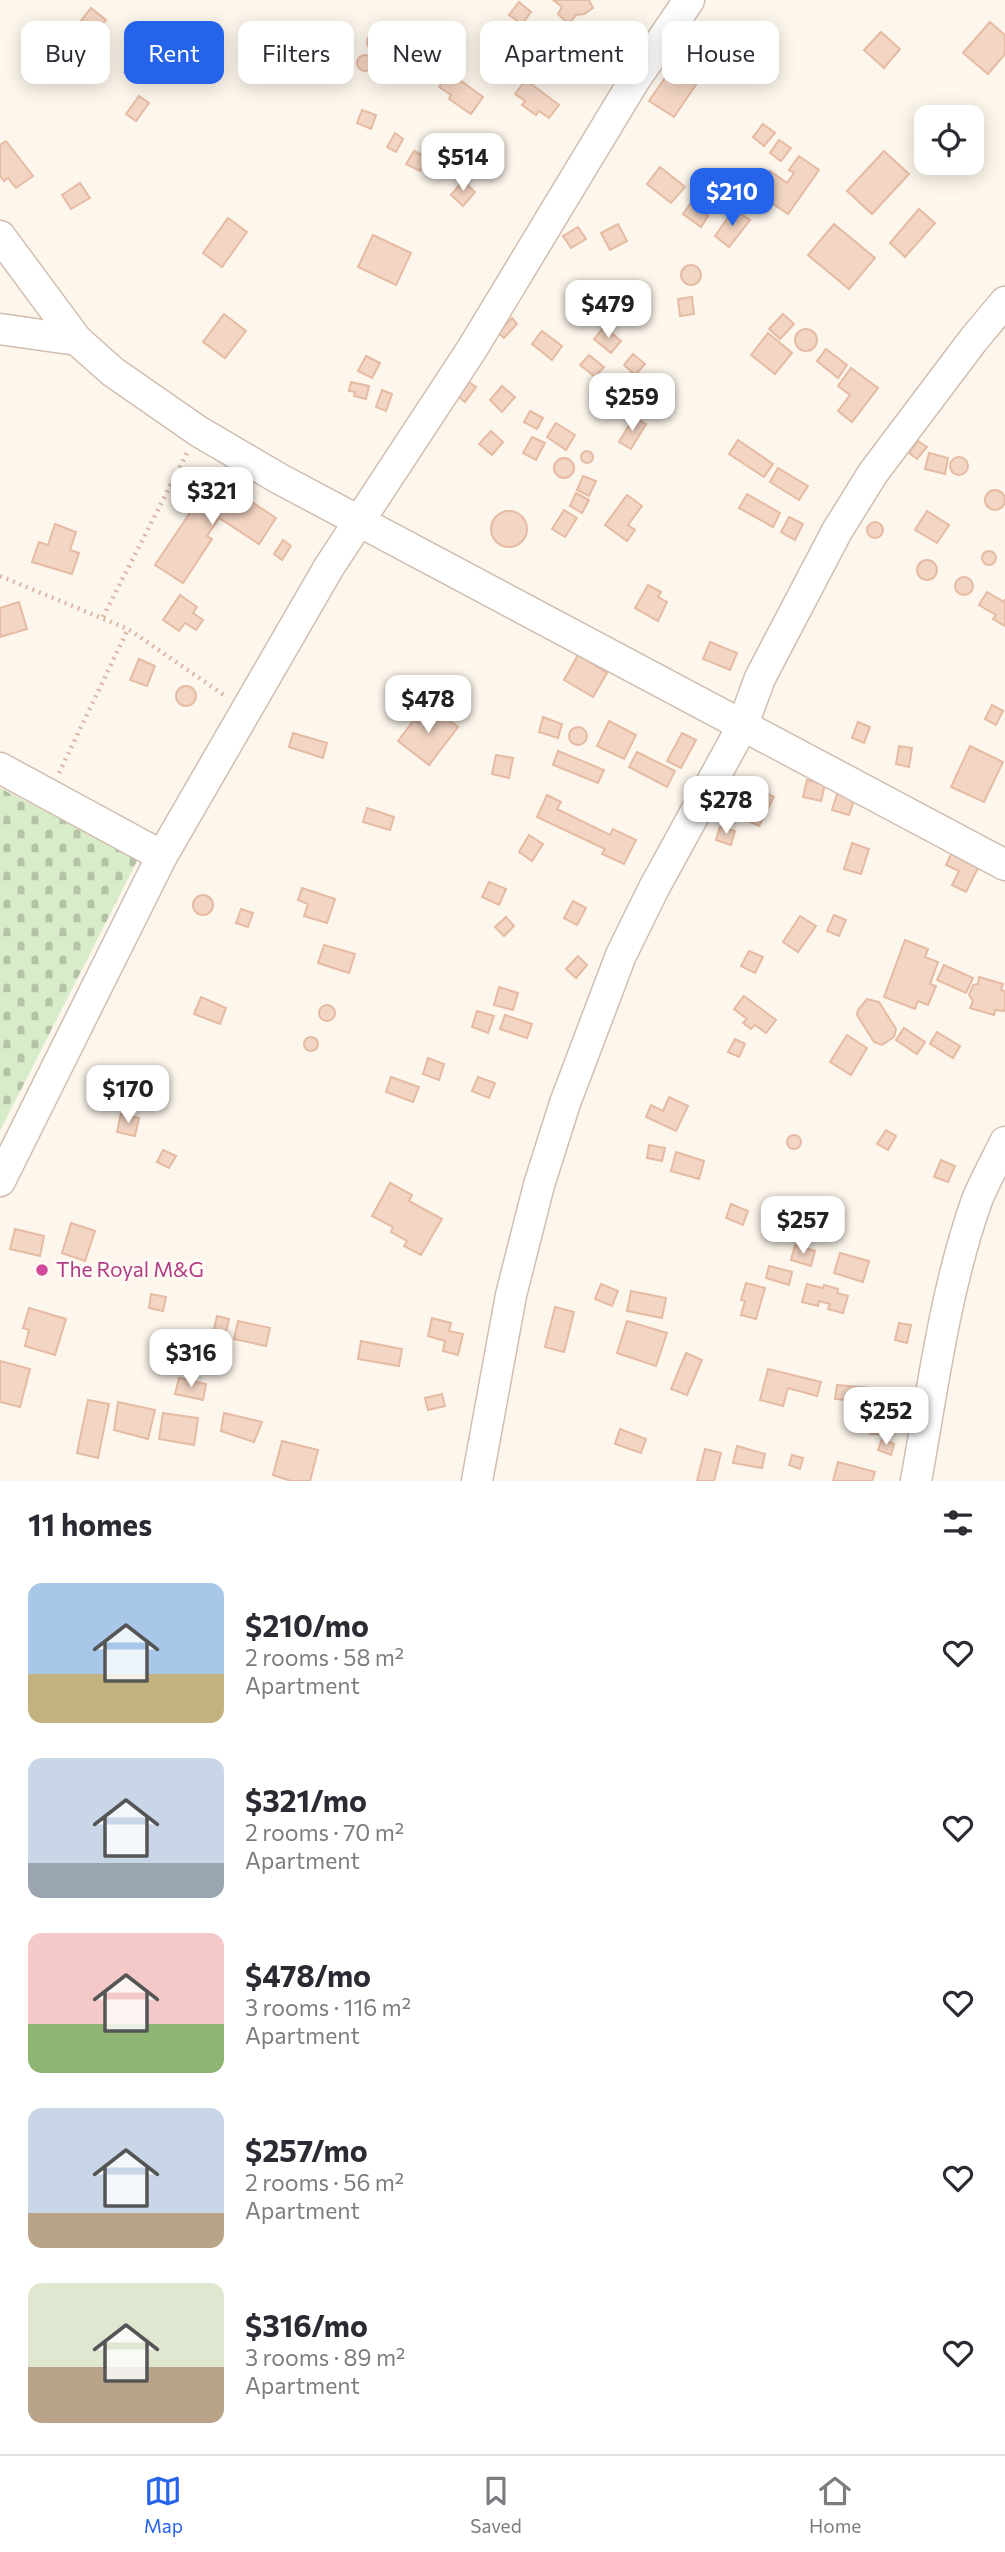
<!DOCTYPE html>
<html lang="en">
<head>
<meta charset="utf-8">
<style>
  body { margin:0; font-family:Commissioner,sans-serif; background:#f7f7f7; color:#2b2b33; height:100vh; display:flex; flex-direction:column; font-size:26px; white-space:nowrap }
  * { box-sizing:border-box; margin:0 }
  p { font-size:23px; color:#7c7c81 }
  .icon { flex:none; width:38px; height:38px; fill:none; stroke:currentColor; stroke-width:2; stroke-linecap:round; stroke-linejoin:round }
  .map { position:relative; height:1481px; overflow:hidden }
  .drawer { display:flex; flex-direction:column; background:#fff; flex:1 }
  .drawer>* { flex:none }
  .top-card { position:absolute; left:21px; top:21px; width:964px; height:63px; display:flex; gap:14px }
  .controls { position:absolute; left:914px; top:105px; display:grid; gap:14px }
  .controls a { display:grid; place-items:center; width:70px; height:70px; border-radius:14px; background:#fff; box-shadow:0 4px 18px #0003; font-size:35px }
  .price { position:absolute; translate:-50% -60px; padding:0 16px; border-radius:14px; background:#fff; color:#222; font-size:23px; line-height:46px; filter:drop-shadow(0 2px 4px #0008) }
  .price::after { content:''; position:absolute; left:50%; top:42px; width:21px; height:16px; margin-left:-10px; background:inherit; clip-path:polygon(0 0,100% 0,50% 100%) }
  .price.active { background:#2563eb; color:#fff }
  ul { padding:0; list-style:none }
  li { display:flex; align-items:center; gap:21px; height:175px; padding:0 28px }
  li span { display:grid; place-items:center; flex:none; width:196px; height:140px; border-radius:14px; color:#555 }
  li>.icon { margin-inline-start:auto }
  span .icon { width:84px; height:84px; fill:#fffc; stroke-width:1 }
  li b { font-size:30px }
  h2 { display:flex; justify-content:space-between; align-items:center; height:84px; padding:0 28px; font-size:30px }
  .tag { padding:0 24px; border-radius:14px; background:#fff; box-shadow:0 4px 18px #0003; font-size:24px; line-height:63px }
  .tag.active { background:#2563eb; color:#fff }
  .dock { display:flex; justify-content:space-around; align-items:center; height:98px; border-top:2px solid #e1e1e2; background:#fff; font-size:19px; color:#7c7c81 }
  .dock a { display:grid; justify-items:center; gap:4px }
  .dock .active { color:#2563eb }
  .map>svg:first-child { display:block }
  .cemetery { fill:url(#cemetery-stones) }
  .building { fill:#f3d5c3; stroke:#e6bba3; stroke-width:2 }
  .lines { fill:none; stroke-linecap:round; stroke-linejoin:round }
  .minor-casing { stroke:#d1beb0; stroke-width:33 }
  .path { stroke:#d9b8a5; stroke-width:4.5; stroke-dasharray:2 5; stroke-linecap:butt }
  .minor { stroke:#fff; stroke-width:30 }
  .hotel-dot { fill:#d1479c; stroke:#fffaf3; stroke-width:2.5 }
  .labels { text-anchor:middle; stroke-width:6; stroke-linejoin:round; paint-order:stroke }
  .hotel-label { font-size:21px; fill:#b23c85; stroke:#fffaf3; text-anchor:start }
</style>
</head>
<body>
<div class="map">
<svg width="1005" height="1481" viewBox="0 0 1005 1481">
  <defs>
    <pattern id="cemetery-stones" width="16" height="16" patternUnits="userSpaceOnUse" patternTransform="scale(1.75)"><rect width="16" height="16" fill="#d8ecc9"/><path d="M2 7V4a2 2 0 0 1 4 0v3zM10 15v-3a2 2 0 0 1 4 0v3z" fill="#b4c2a5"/></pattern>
  </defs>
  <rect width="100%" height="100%" fill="#fdf6ec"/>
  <!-- cemetery -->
  <path class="cemetery" d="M0,788l138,71 -138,272z"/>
  <!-- building -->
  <g class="building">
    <path d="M553,0h36l4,8 -9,6 -8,1 -7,9 -11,-10 4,-7z"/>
    <path d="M519,2l12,10 -9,12 -13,-9z"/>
    <path d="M91,8l15,12 -11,14 -15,-12z"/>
    <path d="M990,22l15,13v19l-17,20 -25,-21z"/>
    <path d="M320,29l24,13 -6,11 -23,-12z"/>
    <path d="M881,32l19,17 -16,19 -20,-18z"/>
    <circle cx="376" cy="42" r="9"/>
    <path d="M747,33l24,19 -16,20 -24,-18z"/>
    <circle cx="365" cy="63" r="8"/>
    <path d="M135,57l11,8 -12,14 -10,-7z"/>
    <path d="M676,62l24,17 -26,38 -25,-16z"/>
    <path d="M449,72l34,25 -12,17 -22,-15 2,-4 -12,-8z"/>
    <path d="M526,80l33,25 -10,13 -10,-7 -3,4 -14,-10 3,-4 -10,-7z"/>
    <path d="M139,96l10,7 -13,18 -10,-7z"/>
    <path d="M362,110l14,5 -5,14 -14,-6z"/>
    <path d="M763,124l12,9 -11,13 -11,-9z"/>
    <path d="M395,133l8,6 -7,13 -9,-5z"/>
    <path d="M779,140l12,8 -10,13 -11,-8z"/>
    <path d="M6,141l27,35 -17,12 -8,-10 -4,3 -4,-5v-31z"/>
    <path d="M414,151l13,7 -7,13 -14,-7z"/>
    <path d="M884,151l25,23 -37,40 -25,-23z"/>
    <path d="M799,156l20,14 -31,44 -32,-22 14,-21 17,12 7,-10 -5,-3z"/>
    <path d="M660,167l25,20 -14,16 -24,-19z"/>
    <path d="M463,181l12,11 -12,14 -12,-11z"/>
    <path d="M80,183l10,15 -19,11 -9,-14z"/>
    <path d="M690,204l18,12 -7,11 -18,-13z"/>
    <path d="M734,209l16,11 -21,27 -14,-11z"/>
    <path d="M919,209l16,14 -30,34 -15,-14z"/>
    <path d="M228,218l19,14 -25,35 -19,-14z"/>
    <path d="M618,224l9,17 -17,9 -9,-17z"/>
    <path d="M834,224l41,34 -26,31 -41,-34z"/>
    <path d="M578,227l8,12 -15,9 -8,-12z"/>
    <path d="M373,235l38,18 -15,32 -38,-18z"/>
    <circle cx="691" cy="275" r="10"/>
    <path d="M692,297l2,17 -14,2 -2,-17z"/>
    <path d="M224,314l22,17 -21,27 -22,-16z"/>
    <path d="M783,314l11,10 -14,15 -11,-10z"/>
    <path d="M512,318l5,6 -13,14 -6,-5z"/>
    <path d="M604,327l17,14 -10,12 -17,-14z"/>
    <circle cx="806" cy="340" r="11"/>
    <path d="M542,331l20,15 -10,14 -20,-16z"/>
    <path d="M768,333l24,20 -17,21 -24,-19z"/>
    <path d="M826,349l21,16 -9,13 -21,-17z"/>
    <path d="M633,354l12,10 -10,11 -11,-10z"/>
    <path d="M589,355l15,12 -9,10 -15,-12z"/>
    <path d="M366,356l14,7 -8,15 -14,-7z"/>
    <path d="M851,368l27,20 -26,34 -14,-11 12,-16 -12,-9z"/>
    <path d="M466,380l10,7 -11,15 -10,-8z"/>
    <path d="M351,382l18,4 -3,13 -12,-3 1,-4 -6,-1z"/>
    <path d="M502,386l13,11 -13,15 -12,-12z"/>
    <path d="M382,390l10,4 -6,17 -10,-4z"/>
    <path d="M530,411l13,7 -6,11 -13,-7z"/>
    <path d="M634,417l12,7 -15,25 -12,-7z"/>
    <path d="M556,423l19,12 -9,15 -19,-13z"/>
    <path d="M491,431l12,11 -11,13 -13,-11z"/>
    <path d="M532,437l13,6 -9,17 -13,-7z"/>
    <path d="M738,440l35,24 -9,13 -35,-23z"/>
    <path d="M918,441l9,6 -10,12 -8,-6z"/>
    <circle cx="587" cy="457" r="6"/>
    <path d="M929,453l19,5 -3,16 -20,-5z"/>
    <circle cx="959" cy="466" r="9"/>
    <circle cx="564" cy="468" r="10"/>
    <path d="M778,468l30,18 -9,14 -29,-18z"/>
    <path d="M583,476l13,5 -7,15 -12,-6z"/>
    <path d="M214,477l62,41 -17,26 -40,-26 -12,18 5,3 -29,44 -28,-18z"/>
    <circle cx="995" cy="500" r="10"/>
    <path d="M576,493l13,7 -7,13 -12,-7z"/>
    <path d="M747,494l33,19 -7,14 -34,-19z"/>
    <path d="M627,495l15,11 -14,19 7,5 -8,11 -22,-16z"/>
    <path d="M564,510l13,8 -12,19 -13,-8z"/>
    <path d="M927,511l22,14 -12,18 -22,-13z"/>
    <circle cx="509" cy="529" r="18"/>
    <path d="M789,517l14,7 -8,16 -14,-8z"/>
    <circle cx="875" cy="530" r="8"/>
    <path d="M55,524l21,8 -6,18 9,3 -7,21 -40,-12 7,-20 9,3z"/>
    <path d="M283,540l8,6 -9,14 -8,-6z"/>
    <circle cx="989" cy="558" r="7"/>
    <circle cx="927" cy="570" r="10"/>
    <circle cx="964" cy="586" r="9"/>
    <path d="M648,585l13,7 -3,5 9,5 -9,19 -23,-13z"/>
    <path d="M987,592l17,10 1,-3v27l-12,-7 3,-4 -17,-10z"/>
    <path d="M180,595l17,12 -4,6 10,7 -7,10 -11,-7 -6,8 -16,-11z"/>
    <path d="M19,602l8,27 -27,8v-29z"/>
    <path d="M710,642l27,11 -7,17 -27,-11z"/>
    <path d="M578,655l29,18 -14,24 -29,-17z"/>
    <path d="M139,659l16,7 -8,20 -17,-6z"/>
    <circle cx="186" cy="696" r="10"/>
    <path d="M992,705l11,6 -7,14 -11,-6z"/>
    <path d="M430,706l28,21 -29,38 -31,-24 16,-21 4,3z"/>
    <path d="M543,717l19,7 -4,14 -19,-6z"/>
    <path d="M609,721l27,14 -12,24 -27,-13z"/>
    <path d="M858,722l12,5 -6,16 -12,-5z"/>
    <circle cx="578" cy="736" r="9"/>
    <path d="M293,733l34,10 -4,15 -34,-11z"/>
    <path d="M682,733l14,7 -15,28 -14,-7z"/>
    <path d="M899,746l13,2 -3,19 -13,-3z"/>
    <path d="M970,746l33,16 -19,40 -33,-15z"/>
    <path d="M558,751l46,19 -6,13 -45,-18z"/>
    <path d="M637,752l38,19 -8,16 -38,-20z"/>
    <path d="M496,755l17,3 -4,20 -17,-4z"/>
    <path d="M807,780l18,4 -4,17 -18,-4z"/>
    <path d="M746,783l28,14 -15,29 -28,-13z"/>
    <path d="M838,791l17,6 -6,18 -17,-5z"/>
    <path d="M547,795l14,7 -4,7 53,26 3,-6 23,11 -12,24 -22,-10 3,-5 -68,-32z"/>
    <path d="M367,808l27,9 -4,13 -27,-8z"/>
    <path d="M720,827l15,4 -4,14 -15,-5z"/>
    <path d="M529,835l14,9 -11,17 -13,-9z"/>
    <path d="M852,843l17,6 -8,25 -17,-5z"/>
    <path d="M951,854l27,14 -12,24 -14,-7 7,-14 -13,-6z"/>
    <path d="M489,882l17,7 -7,16 -17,-8z"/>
    <path d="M302,888l33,11 -8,24 -23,-7 4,-12 -10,-4z"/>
    <circle cx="203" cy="905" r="10"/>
    <path d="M573,901l13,7 -9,17 -13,-7z"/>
    <path d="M241,909l12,4 -5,14 -12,-4z"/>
    <path d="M834,915l12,5 -7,16 -12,-5z"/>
    <path d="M800,916l16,10 -18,26 -15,-10z"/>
    <path d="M506,917l8,9 -10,10 -9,-9z"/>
    <path d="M905,940l23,9 -3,8 13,5 -8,22 6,2 -8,19 -10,-4 -3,8 -31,-12z"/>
    <path d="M324,945l31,9 -6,19 -31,-10z"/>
    <path d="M749,951l14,6 -8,16 -14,-7z"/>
    <path d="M578,956l9,9 -11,13 -10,-9z"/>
    <path d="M944,965l29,13 -7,15 -29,-13z"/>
    <path d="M979,977l24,7 -2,6 4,1v20l-10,-1 -1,5 -24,-7 3,-7 -4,-6 4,-10 5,-1z"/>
    <path d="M499,987l19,6 -5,17 -19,-5z"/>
    <path d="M744,996l32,24 -10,13 -11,-8 -4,4 -8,-6 4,-4 -13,-10z"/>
    <path d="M201,997l25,11 -6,16 -26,-10z"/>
    <path d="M867,999l12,3 17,27 -2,8 -12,8 -8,-3 -17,-27 1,-5z"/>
    <circle cx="327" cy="1013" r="8"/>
    <path d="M477,1011l17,5 -6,17 -16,-6z"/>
    <path d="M505,1015l27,9 -5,14 -27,-9z"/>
    <path d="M904,1028l21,14 -8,12 -21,-14z"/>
    <path d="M937,1032l23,14 -7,12 -23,-14z"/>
    <path d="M847,1035l20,13 -16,27 -21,-13z"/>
    <circle cx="311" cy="1044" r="7"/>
    <path d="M735,1039l10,5 -6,13 -11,-5z"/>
    <path d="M428,1058l16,6 -5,16 -16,-6z"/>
    <path d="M391,1077l28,10 -6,15 -27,-10z"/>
    <path d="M478,1077l17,6 -6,15 -17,-7z"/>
    <path d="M669,1097l19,9 -12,25 -30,-14 5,-12 12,6z"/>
    <path d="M121,1114l18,4 -4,18 -18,-4z"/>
    <path d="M886,1130l10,6 -8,14 -11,-6z"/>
    <circle cx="794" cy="1142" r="7"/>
    <path d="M649,1145l16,3 -3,13 -15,-3z"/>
    <path d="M163,1150l13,6 -7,12 -12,-6z"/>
    <path d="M676,1152l28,9 -5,18 -28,-8z"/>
    <path d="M941,1160l14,6 -7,16 -14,-5z"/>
    <path d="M390,1183l22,12 -3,6 33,18 -21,36 -17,-9 3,-5 -16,-9 2,-5 -21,-11z"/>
    <path d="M731,1204l17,7 -5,14 -17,-7z"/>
    <circle cx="779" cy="1218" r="10"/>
    <path d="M71,1223l24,8 -10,30 -23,-8z"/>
    <path d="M15,1229l29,7 -4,20 -30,-7z"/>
    <path d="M795,1245l20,6 -4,15 -20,-6z"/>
    <path d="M840,1253l29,8 -6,21 -29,-9z"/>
    <path d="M769,1266l23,6 -3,13 -23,-7z"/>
    <path d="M746,1283l19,5 -9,31 -15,-4 4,-14 -4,-1z"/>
    <path d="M601,1284l17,7 -6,15 -17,-7z"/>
    <path d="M807,1284l16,4 1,-3 14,4 -1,4 11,3 -5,17 -15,-4 2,-5 -11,-3 -1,5 -16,-4z"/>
    <path d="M631,1291l35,7 -4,20 -35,-7z"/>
    <path d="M151,1294l15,3 -3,14 -14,-3z"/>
    <path d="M555,1307l19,5 -10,40 -19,-5z"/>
    <path d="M29,1308l37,11 -11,36 -30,-9 4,-16 -6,-2z"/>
    <path d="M217,1316l12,3 -4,17 -12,-3z"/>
    <path d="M432,1318l19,5 -2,8 14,3 -5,21 -15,-4 2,-10 -17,-5z"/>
    <path d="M238,1321l32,7 -4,18 -32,-7z"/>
    <path d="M627,1321l40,12 -11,33 -39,-13z"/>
    <path d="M899,1323l12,2 -4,18 -12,-3z"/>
    <path d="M361,1341l41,8 -3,17 -41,-7z"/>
    <path d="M686,1353l16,7 -15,35 -16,-6z"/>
    <path d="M0,1361l30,8 -10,38 -20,-5z"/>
    <path d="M768,1369l53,13 -4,14 -29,-8 -5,18 -23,-6z"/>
    <path d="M179,1378l27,6 -3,16 -28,-6z"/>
    <path d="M837,1385l33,3 -1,15 -34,-4z"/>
    <path d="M871,1393l16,1 -2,40h-15z"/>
    <path d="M442,1394l3,12 -17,4 -3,-12z"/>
    <path d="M88,1400l21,4 -11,54 -21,-5z"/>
    <path d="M118,1402l37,8 -7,29 -34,-9z"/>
    <path d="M163,1413l35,5 -4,27 -35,-6z"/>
    <path d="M224,1413l38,9 -8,20 -33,-11z"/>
    <path d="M620,1429l26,10 -5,14 -26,-9z"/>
    <path d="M882,1439l12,5 -3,11 -13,-5z"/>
    <path d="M282,1441l36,9 -8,31h-19l-18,-6z"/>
    <path d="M737,1446l28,8 -3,14 -29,-5z"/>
    <path d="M705,1449l16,4 -7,28h-17z"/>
    <path d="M792,1455l11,3 -3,11 -11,-4z"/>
    <path d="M838,1462l37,10 -3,9h-39z"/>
  </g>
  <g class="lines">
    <!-- minor casing -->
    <g class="minor-casing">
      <g id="minor">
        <path d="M0,236l77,104"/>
        <path d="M0,329l77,11 36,32 85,59 80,47 727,387"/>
        <path d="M0,768l162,88"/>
        <path d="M0,1181l162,-325 167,-289 143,-218 162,-268 55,-81"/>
        <path d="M477,1481l34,-186 28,-110 26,-82 56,-148 33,-67 88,-161 18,-49 77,-147 36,-58 101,-134 31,-37"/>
        <path d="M916,1481c17,-94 29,-191 61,-281 8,-20 19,-39 28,-58"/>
      </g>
    </g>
    <!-- path -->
    <g class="path">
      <path d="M0,576l128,53 99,68"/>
      <path d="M103,617l84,-164"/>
      <path d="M59,773l69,-144"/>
    </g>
    <!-- minor -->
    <use href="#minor" class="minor"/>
  </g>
  <!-- markers -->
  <circle class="hotel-dot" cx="42" cy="1270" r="7"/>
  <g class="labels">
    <!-- hotel labels -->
    <g class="hotel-label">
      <text x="56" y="1277">The Royal M&amp;G</text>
    </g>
  </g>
</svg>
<div class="controls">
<a><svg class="icon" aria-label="locate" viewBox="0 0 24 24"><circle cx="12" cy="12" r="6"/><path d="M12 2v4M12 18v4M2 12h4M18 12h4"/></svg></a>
</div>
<b class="price" style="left:463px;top:193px">$514</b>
<b class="price active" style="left:732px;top:228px">$210</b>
<b class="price" style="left:608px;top:340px">$479</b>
<b class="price" style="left:632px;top:433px">$259</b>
<b class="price" style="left:212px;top:527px">$321</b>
<b class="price" style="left:428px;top:735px">$478</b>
<b class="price" style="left:726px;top:836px">$278</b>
<b class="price" style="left:128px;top:1125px">$170</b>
<b class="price" style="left:803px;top:1256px">$257</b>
<b class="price" style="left:191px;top:1389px">$316</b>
<b class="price" style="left:886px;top:1447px">$252</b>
<div class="top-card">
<a class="tag">Buy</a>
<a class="tag active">Rent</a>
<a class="tag">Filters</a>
<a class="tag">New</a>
<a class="tag">Apartment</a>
<a class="tag">House</a>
</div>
</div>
<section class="drawer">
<h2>11 homes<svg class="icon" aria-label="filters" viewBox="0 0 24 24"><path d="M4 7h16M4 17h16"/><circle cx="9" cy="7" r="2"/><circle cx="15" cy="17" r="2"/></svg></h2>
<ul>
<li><span style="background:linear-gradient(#a9c7e8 65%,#c2b280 0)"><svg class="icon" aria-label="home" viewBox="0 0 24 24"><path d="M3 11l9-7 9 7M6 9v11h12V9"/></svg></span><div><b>$210/mo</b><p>2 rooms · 58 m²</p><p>Apartment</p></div><svg class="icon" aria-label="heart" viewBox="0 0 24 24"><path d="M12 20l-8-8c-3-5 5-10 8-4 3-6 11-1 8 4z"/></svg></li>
<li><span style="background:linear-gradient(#c9d6e8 75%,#9aa5b1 0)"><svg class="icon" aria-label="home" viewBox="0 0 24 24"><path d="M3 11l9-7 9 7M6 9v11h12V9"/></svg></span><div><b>$321/mo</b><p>2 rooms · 70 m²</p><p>Apartment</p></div><svg class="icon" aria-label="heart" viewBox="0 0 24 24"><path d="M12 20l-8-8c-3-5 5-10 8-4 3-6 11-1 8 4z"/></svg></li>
<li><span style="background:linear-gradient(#f6c9c9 65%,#8fb573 0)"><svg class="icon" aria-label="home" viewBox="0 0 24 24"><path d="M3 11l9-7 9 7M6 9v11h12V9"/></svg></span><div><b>$478/mo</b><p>3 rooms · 116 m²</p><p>Apartment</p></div><svg class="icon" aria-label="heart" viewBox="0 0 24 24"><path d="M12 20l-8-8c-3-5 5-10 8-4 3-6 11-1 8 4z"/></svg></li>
<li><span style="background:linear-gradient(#c9d6e8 75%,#b9a48a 0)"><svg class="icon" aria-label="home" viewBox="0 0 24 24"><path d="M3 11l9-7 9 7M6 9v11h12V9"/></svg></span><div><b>$257/mo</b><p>2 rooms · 56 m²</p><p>Apartment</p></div><svg class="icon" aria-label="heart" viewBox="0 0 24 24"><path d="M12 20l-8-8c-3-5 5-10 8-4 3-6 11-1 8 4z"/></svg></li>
<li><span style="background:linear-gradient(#dfe7d0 60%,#b9a48a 0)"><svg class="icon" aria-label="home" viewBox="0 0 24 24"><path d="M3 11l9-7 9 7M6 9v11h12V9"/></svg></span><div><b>$316/mo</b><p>3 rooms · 89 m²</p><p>Apartment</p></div><svg class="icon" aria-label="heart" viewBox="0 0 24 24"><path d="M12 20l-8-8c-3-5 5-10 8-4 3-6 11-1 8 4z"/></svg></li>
</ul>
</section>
<nav class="dock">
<a class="active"><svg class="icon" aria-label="map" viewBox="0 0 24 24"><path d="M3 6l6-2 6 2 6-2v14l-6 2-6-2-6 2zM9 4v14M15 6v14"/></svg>Map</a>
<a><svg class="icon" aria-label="saved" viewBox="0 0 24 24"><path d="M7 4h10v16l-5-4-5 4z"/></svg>Saved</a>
<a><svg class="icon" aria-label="home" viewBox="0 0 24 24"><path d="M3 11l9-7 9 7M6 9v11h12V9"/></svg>Home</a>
</nav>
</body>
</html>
